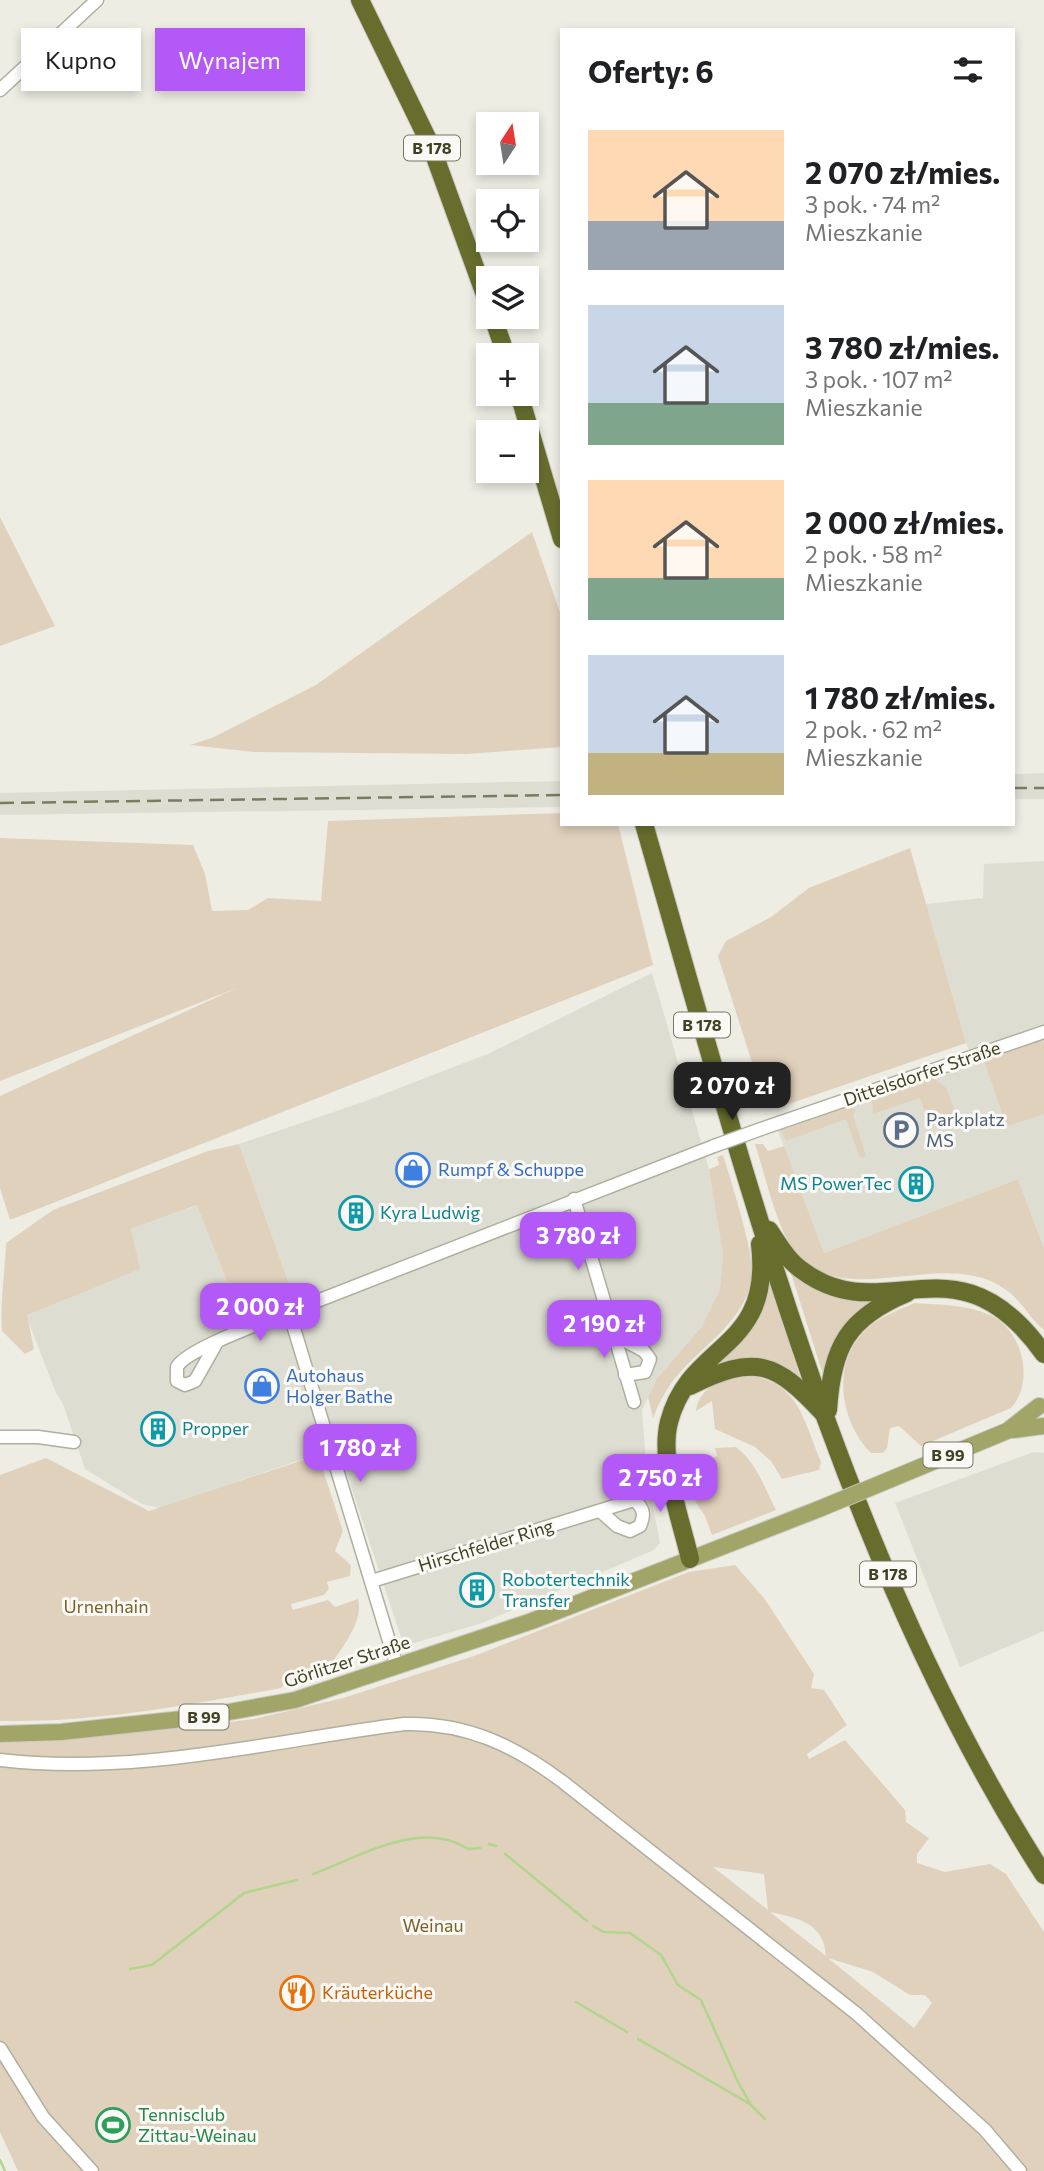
<!DOCTYPE html>
<html lang="pl">
<head>
<meta charset="utf-8">
<style>
  body { margin:0; font-family:Commissioner,sans-serif; background:#f6f6f6; color:#202124; height:100vh; display:flex; flex-direction:column; font-size:26px; white-space:nowrap }
  * { box-sizing:border-box; margin:0 }
  p { font-size:23px; color:#757577 }
  .icon { flex:none; width:38px; height:38px; fill:none; stroke:currentColor; stroke-width:2; stroke-linecap:round; stroke-linejoin:round }
  .map { position:relative; flex:1; overflow:hidden }
  .side { position:absolute; left:560px; top:28px; width:455px; height:798px; display:flex; flex-direction:column; background:#fff; border-radius:0px; box-shadow:0 4px 10px #0003 }
  .side>* { flex:none }
  .top-card { position:absolute; left:21px; top:28px; width:434px; height:63px; display:flex; gap:14px }
  .needle { width:46px; rotate:12deg }
  .buttons { position:absolute; left:476px; top:112px; display:grid; gap:14px }
  .buttons a { display:grid; place-items:center; width:63px; height:63px; border-radius:0px; background:#fff; box-shadow:0 4px 10px #0003; font-size:35px }
  .price { position:absolute; translate:-50% -60px; padding:0 16px; border-radius:14px; background:#b359f7; color:#fff; font-size:23px; line-height:46px; filter:drop-shadow(0 2px 4px #0008) }
  .price::after { content:''; position:absolute; left:50%; top:42px; width:21px; height:16px; margin-left:-10px; background:inherit; clip-path:polygon(0 0,100% 0,50% 100%) }
  .price.selected { background:#222; color:#fff }
  ul { padding:0; list-style:none }
  li { display:flex; align-items:center; gap:21px; height:175px; padding:0 28px }
  li span { display:grid; place-items:center; flex:none; width:196px; height:140px; border-radius:0px; color:#555 }
  li>.icon { margin-inline-start:auto }
  span .icon { width:84px; height:84px; fill:#fffc; stroke-width:1 }
  li b { font-size:30px }
  h2 { display:flex; justify-content:space-between; align-items:center; height:84px; padding:0 28px; font-size:30px }
  .chip { padding:0 24px; border-radius:0px; background:#fff; box-shadow:0 4px 10px #0003; font-size:24px; line-height:63px }
  .chip.selected { background:#b359f7; color:#fff }
  .map>svg:first-child { display:block }
  .built { fill:#deddd2 }
  .green { fill:#e0d1bd; fill-rule:evenodd }
  .lines { fill:none; stroke-linecap:round; stroke-linejoin:round }
  .stream { stroke:#b1d58b; stroke-width:2.5 }
  .minor-casing { stroke:#afaf9e; stroke-width:15 }
  .major-casing { stroke:#c9cac1; stroke-width:18 }
  .highway-casing { stroke:#c9cac1; stroke-width:20 }
  .minor { stroke:#fff; stroke-width:12 }
  .major { stroke:#a1a567; stroke-width:16 }
  .highway { stroke:#676e2d; stroke-width:18 }
  .rail { stroke:#7a7c5d; stroke-width:2.5; stroke-dasharray:14 7; stroke-linecap:butt }
  .minor-bridge-casing { stroke:#afaf9e; stroke-width:15; stroke-linecap:butt }
  .major-bridge-casing { stroke:#c9cac1; stroke-width:18; stroke-linecap:butt }
  .minor-bridge { stroke:#fff; stroke-width:12 }
  .major-bridge { stroke:#a1a567; stroke-width:16 }
  .labels { text-anchor:middle; stroke-width:6; stroke-linejoin:round; paint-order:stroke }
  .shield { fill:#faf9f5; stroke:#777861; stroke-width:2 }
  .shield-label { font-size:16px; font-weight:bold; fill:#3f4122 }
  .street-label { font-size:18px; fill:#3f4122; stroke:#faf9f5 }
  .service-label { font-size:18px; fill:#4e5e75; stroke:#faf9f5; text-anchor:start }
  .shop-label { font-size:18px; fill:#366cbe; stroke:#faf9f5; text-anchor:start }
  .culture-label { font-size:18px; fill:#0d838f; stroke:#faf9f5; text-anchor:start }
  .park-label { font-size:18px; fill:#7a632b; stroke:#faf9f5 }
  .food-label { font-size:18px; fill:#c56008; stroke:#faf9f5; text-anchor:start }
  .leisure-label { font-size:18px; fill:#27864d; stroke:#faf9f5; text-anchor:start }
</style>
</head>
<body>
<div class="map">
<svg width="1044" height="2171" viewBox="0 0 1044 2171">
  <rect width="100%" height="100%" fill="#eeede4"/>
  <!-- built -->
  <g class="built">
    <path d="M1044,773v26h-31v-25z"/>
    <path d="M562,781v26l-562,8v-22z"/>
    <path d="M1044,861v387l-26,-69 -194,74 -46,-122 196,-70 -8,-18 -40,-139 57,-6 1,-34z"/>
    <path d="M652,973l61,210 10,71 -3,35 -18,37 -46,54 -14,30 5,67 13,66 -6,7 -172,73 -78,23 -66,-199 -178,61 -18,-4 -57,-35 -22,-65 -7,-11 -30,-78 113,-46 -8,-40 67,-24 50,130 52,-20 -61,-171 124,-42 127,-49z"/>
    <path d="M1034,1452l10,1v178l-84,36 -65,-164z"/>
  </g>
  <!-- green -->
  <g class="green">
    <path d="M0,517l55,109 -55,20z"/>
    <path d="M532,532l30,86v129l-95,7 -213,-2 -64,-7 24,-8 102,-52z"/>
    <path d="M562,813v11h56l35,141 -643,255 -10,-32v-92l237,-108 -237,93v-243l193,7 12,29 7,37 36,-1 20,-12 53,3 7,-80z"/>
    <path d="M910,848l56,195 -186,64 -16,-7 -46,-144 8,-15 45,-24 38,-29z"/>
    <path d="M1037,1040l7,2v72l-37,12 -24,-67z"/>
    <path d="M931,1076l15,12 11,28 -27,9 -10,-27 -47,16 -1,-17z"/>
    <path d="M847,1105l9,5 -3,6 13,40 -6,2 -14,-39 -60,22 -5,-11z"/>
    <path d="M239,1144l54,151 -52,21 -44,-111 -66,24 9,40 -113,46 7,34 -9,5 -23,-23c-2,-28 3,-60 4,-88l47,-33 155,-59z"/>
    <path d="M755,1144h8l5,7 16,-5 40,107 194,-74 26,69v82c-17,-14 -22,-31 -44,-44 -62,-38 -160,28 -207,-37 -18,-26 -28,-75 -38,-105z"/>
    <path d="M723,1155c8,26 31,97 29,120 -2,25 -20,47 -38,64 -30,29 -45,39 -61,79l-5,-21 8,-17 46,-54 18,-37 3,-35 -14,-85 10,-4 -2,-8z"/>
    <path d="M790,1270c26,24 53,28 88,27l-54,81z"/>
    <path d="M768,1286h3l29,91 -90,-9 53,-64z"/>
    <path d="M915,1303c25,2 51,1 75,12 33,15 45,67 21,93l-90,38 -22,-20 -9,2 -3,20 -4,5h-12c-31,-31 -41,-91 -4,-124 13,-12 31,-19 48,-26z"/>
    <path d="M740,1375c58,3 62,41 81,87l-2,8 -37,9 -11,-18 -16,-14 -40,-18 -3,-28 -16,10c3,-23 24,-31 44,-36z"/>
    <path d="M736,1447c21,16 28,40 40,63l-64,25 -7,-19 -10,-15 4,-2 -14,-29 5,-10 12,3 15,-7 -2,-8z"/>
    <path d="M318,1455l25,76 -8,20 16,14 -1,11 -23,6 2,7 -5,6 -33,9 2,6 35,-10 7,7 23,-8c6,23 -16,48 -28,67l-39,12 -10,10c-92,17 -186,35 -281,33v-246l46,-17 103,53z"/>
    <path d="M735,1565l29,33 50,76 -3,14 13,2 23,35 -40,29 2,5 36,-19 60,70 1,12 23,16 -12,16v9l28,9 45,-8 16,10 38,58v239h-1026l-18,-39v-393l30,1 113,-8 111,-13 89,-21 131,-42 215,-84zM713,1867l51,7 4,36zM770,1912c28,6 54,11 56,44zM828,1958l45,14 37,23h15l7,8 -18,25z"/>
  </g>
  <g class="lines">
    <!-- stream -->
    <g class="stream">
      <path d="M489,1844l7,2"/>
      <path d="M505,1854l82,67"/>
      <path d="M313,1874c46,-17 109,-56 155,-25l12,-1"/>
      <path d="M593,1926l11,6 26,1 31,22 17,30 23,15 36,80 14,25 14,14"/>
      <path d="M130,1969l22,-4 92,-72 53,-13"/>
      <path d="M576,2002l51,30"/>
      <path d="M638,2039l112,65"/>
      <path d="M0,2160l5,11"/>
    </g>
    <!-- minor casing -->
    <g class="minor-casing">
      <g id="minor">
        <path d="M0,90l97,-90"/>
        <path d="M761,1129l283,-97"/>
        <path d="M574,1199l60,203"/>
        <path d="M289,1312l108,355"/>
        <path d="M614,1335l30,16 6,8 -5,13 -20,3"/>
        <path d="M217,1342l-22,39 -10,4 -8,-4v-14c9,-18 90,-46 112,-55l425,-166"/>
        <path d="M0,1437h38l36,5"/>
        <path d="M372,1581l262,-81c10,8 11,15 6,26l-10,5 -13,-5 -17,-15"/>
        <path d="M0,1760c135,16 271,-19 404,-36 62,-2 111,22 159,58l294,232 128,116 35,41"/>
        <path d="M0,2048l43,69 49,54"/>
      </g>
    </g>
    <!-- major casing -->
    <g class="major-casing">
      <g id="major">
        <path d="M1013,1430l31,-4"/>
        <path d="M889,1480l118,-49 32,-25"/>
        <path d="M0,1734l61,-2 140,-15 94,-17 237,-79 287,-112"/>
      </g>
    </g>
    <!-- highway casing -->
    <g class="highway-casing">
      <g id="highway">
        <path d="M360,0l71,146 57,157"/>
        <path d="M493,317l13,38"/>
        <path d="M519,394l43,145"/>
        <path d="M644,824c103,357 198,736 400,1051"/>
        <path d="M769,1230c10,15 19,31 34,41 83,61 153,-41 241,83"/>
        <path d="M690,1386c65,-32 85,-25 133,27"/>
        <path d="M828,1410c4,-63 19,-92 79,-117"/>
        <path d="M690,1559c-9,-39 -31,-98 -21,-137 21,-81 104,-70 91,-178"/>
      </g>
    </g>
    <!-- minor -->
    <use href="#minor" class="minor"/>
    <!-- major -->
    <use href="#major" class="major"/>
    <!-- highway -->
    <use href="#highway" class="highway"/>
    <!-- rail -->
    <g class="rail">
      <path d="M1013,788h31"/>
      <path d="M0,803l562,-8"/>
    </g>
    <!-- minor-bridge casing -->
    <g class="minor-bridge-casing">
      <path id="minor-bridge" d="M714,1146l47,-17"/>
    </g>
    <!-- major-bridge casing -->
    <g class="major-bridge-casing">
      <path id="major-bridge" d="M819,1509l70,-29"/>
    </g>
    <!-- minor-bridge -->
    <use href="#minor-bridge" class="minor-bridge"/>
    <!-- major-bridge -->
    <use href="#major-bridge" class="major-bridge"/>
  </g>
  <!-- icons -->
  <defs>
    <g id="parking-ring" transform="scale(1.75)"><circle r="9.5" fill="#faf9f5" stroke="#5c6f8a" stroke-width="1.5"/><path d="M-3.5-5.5H1a3.5 3.5 0 0 1 0 7H-1V5.5H-3.5ZM-1-3.4V-.6H.8a1.4 1.4 0 0 0 0-2.8Z" fill="#5c6f8a"/></g>
    <g id="shop-ring" transform="scale(1.75)"><circle r="9.5" fill="#faf9f5" stroke="#3f7fe0" stroke-width="1.5"/><path d="M-5-2.5h2.3a2.7 3.5 0 0 1 5.4 0H5L5.5 6h-11ZM-1.5-2.5h3a1.5 2.3 0 0 0-3 0Z" fill="#3f7fe0"/></g>
    <g id="building-ring" transform="scale(1.75)"><circle r="9.5" fill="#faf9f5" stroke="#0f9aa8" stroke-width="1.5"/><path d="M-4-6H4V6H1V3H-1V6H-4ZM-2.5-4.3h1.7v1.8h-1.7ZM.8-4.3h1.7v1.8H.8ZM-2.5-1h1.7V.8h-1.7ZM.8-1h1.7V.8H.8Z" fill="#0f9aa8"/></g>
    <g id="restaurant-ring" transform="scale(1.75)"><circle r="9.5" fill="#faf9f5" stroke="#e8710a" stroke-width="1.5"/><path d="M-5-6h1v4h1v-4h1v4h1v-4h1v5L-1.5 .5V6h-2V.5L-5-1ZM5-6V6H3V1.5H1.5Q1.5-4 5-6Z" fill="#e8710a"/></g>
    <g id="stadium-ring" transform="scale(1.75)"><circle r="9.5" fill="#faf9f5" stroke="#2e9e5b" stroke-width="1.5"/><path d="M0-5a6.5 5 0 1 0 0 10a6.5 5 0 1 0 0-10ZM-3.5-1.8h7v3.6h-7Z" fill="#2e9e5b"/></g>
  </defs>
  <g fill-rule="evenodd">
    <use href="#parking-ring" x="901" y="1130"/>
    <use href="#shop-ring" x="413" y="1170"/>
    <use href="#building-ring" x="916" y="1184"/>
    <use href="#building-ring" x="356" y="1213"/>
    <use href="#shop-ring" x="262" y="1386"/>
    <use href="#building-ring" x="158" y="1429"/>
    <use href="#building-ring" x="477" y="1590"/>
    <use href="#restaurant-ring" x="297" y="1993"/>
    <use href="#stadium-ring" x="113" y="2125"/>
  </g>
  <g class="labels">
    <!-- shield labels -->
    <g class="shield">
      <rect x="404" y="135.5" width="56" height="25" rx="5"/>
      <rect x="674" y="1012.5" width="56" height="25" rx="5"/>
      <rect x="923.5" y="1442.5" width="49" height="25" rx="5"/>
      <rect x="860" y="1561.5" width="56" height="25" rx="5"/>
      <rect x="179.5" y="1704.5" width="49" height="25" rx="5"/>
    </g>
    <g class="shield-label">
      <text x="432" y="154">B 178</text>
      <text x="702" y="1031">B 178</text>
      <text x="948" y="1461">B 99</text>
      <text x="888" y="1580">B 178</text>
      <text x="204" y="1723">B 99</text>
    </g>
    <!-- street labels -->
    <g class="street-label">
      <text transform="translate(922 1074) rotate(-19)" y="6">Dittelsdorfer Straße</text>
      <text transform="translate(486 1546) rotate(-17)" y="6">Hirschfelder Ring</text>
      <text transform="translate(347 1662) rotate(-18)" y="6">Görlitzer Straße</text>
    </g>
    <!-- service labels -->
    <g class="service-label">
      <text x="926" y="1126">Parkplatz<tspan x="926" dy="21">MS</tspan></text>
    </g>
    <!-- shop labels -->
    <g class="shop-label">
      <text x="438" y="1176">Rumpf &amp; Schuppe</text>
      <text x="286" y="1382">Autohaus<tspan x="286" dy="21">Holger Bathe</tspan></text>
    </g>
    <!-- culture labels -->
    <g class="culture-label">
      <text x="892" y="1190" text-anchor="end">MS PowerTec</text>
      <text x="380" y="1219">Kyra Ludwig</text>
      <text x="182" y="1435">Propper</text>
      <text x="502" y="1586">Robotertechnik<tspan x="502" dy="21">Transfer</tspan></text>
    </g>
    <!-- park labels -->
    <g class="park-label">
      <text x="106" y="1613">Urnenhain</text>
      <text x="433" y="1932">Weinau</text>
    </g>
    <!-- food labels -->
    <g class="food-label">
      <text x="322" y="1999">Kräuterküche</text>
    </g>
    <!-- leisure labels -->
    <g class="leisure-label">
      <text x="138" y="2121">Tennisclub<tspan x="138" dy="21">Zittau-Weinau</tspan></text>
    </g>
  </g>
</svg>
<div class="buttons">
<a><svg class="needle" viewBox="-14 -14 28 28"><path d="M0-13l5 13h-10z" fill="#e53935"/><path d="M0 13l5-13h-10z" fill="#757577"/></svg></a>
<a><svg class="icon" aria-label="locate" viewBox="0 0 24 24"><circle cx="12" cy="12" r="6"/><path d="M12 2v4M12 18v4M2 12h4M18 12h4"/></svg></a>
<a><svg class="icon" aria-label="layers" viewBox="0 0 24 24"><path d="M12 4l9 5-9 5-9-5zM3 14l9 5 9-5"/></svg></a>
<a>+</a>
<a>−</a>
</div>
<b class="price selected" style="left:732px;top:1122px">2 070 zł</b>
<b class="price" style="left:578px;top:1272px">3 780 zł</b>
<b class="price" style="left:260px;top:1343px">2 000 zł</b>
<b class="price" style="left:604px;top:1360px">2 190 zł</b>
<b class="price" style="left:360px;top:1484px">1 780 zł</b>
<b class="price" style="left:660px;top:1514px">2 750 zł</b>
<div class="top-card">
<a class="chip">Kupno</a>
<a class="chip selected">Wynajem</a>
</div>
<section class="side">
<h2>Oferty: 6<svg class="icon" aria-label="filters" viewBox="0 0 24 24"><path d="M4 7h16M4 17h16"/><circle cx="9" cy="7" r="2"/><circle cx="15" cy="17" r="2"/></svg></h2>
<ul>
<li><span style="background:linear-gradient(#ffd9b3 65%,#9aa5b1 0)"><svg class="icon" aria-label="home" viewBox="0 0 24 24"><path d="M3 11l9-7 9 7M6 9v11h12V9"/></svg></span><div><b>2 070 zł/mies.</b><p>3 pok. · 74 m²</p><p>Mieszkanie</p></div></li>
<li><span style="background:linear-gradient(#c9d6e8 70%,#7fa58c 0)"><svg class="icon" aria-label="home" viewBox="0 0 24 24"><path d="M3 11l9-7 9 7M6 9v11h12V9"/></svg></span><div><b>3 780 zł/mies.</b><p>3 pok. · 107 m²</p><p>Mieszkanie</p></div></li>
<li><span style="background:linear-gradient(#ffd9b3 70%,#7fa58c 0)"><svg class="icon" aria-label="home" viewBox="0 0 24 24"><path d="M3 11l9-7 9 7M6 9v11h12V9"/></svg></span><div><b>2 000 zł/mies.</b><p>2 pok. · 58 m²</p><p>Mieszkanie</p></div></li>
<li><span style="background:linear-gradient(#c9d6e8 70%,#c2b280 0)"><svg class="icon" aria-label="home" viewBox="0 0 24 24"><path d="M3 11l9-7 9 7M6 9v11h12V9"/></svg></span><div><b>1 780 zł/mies.</b><p>2 pok. · 62 m²</p><p>Mieszkanie</p></div></li>
</ul>
</section>
</div>
</body>
</html>
